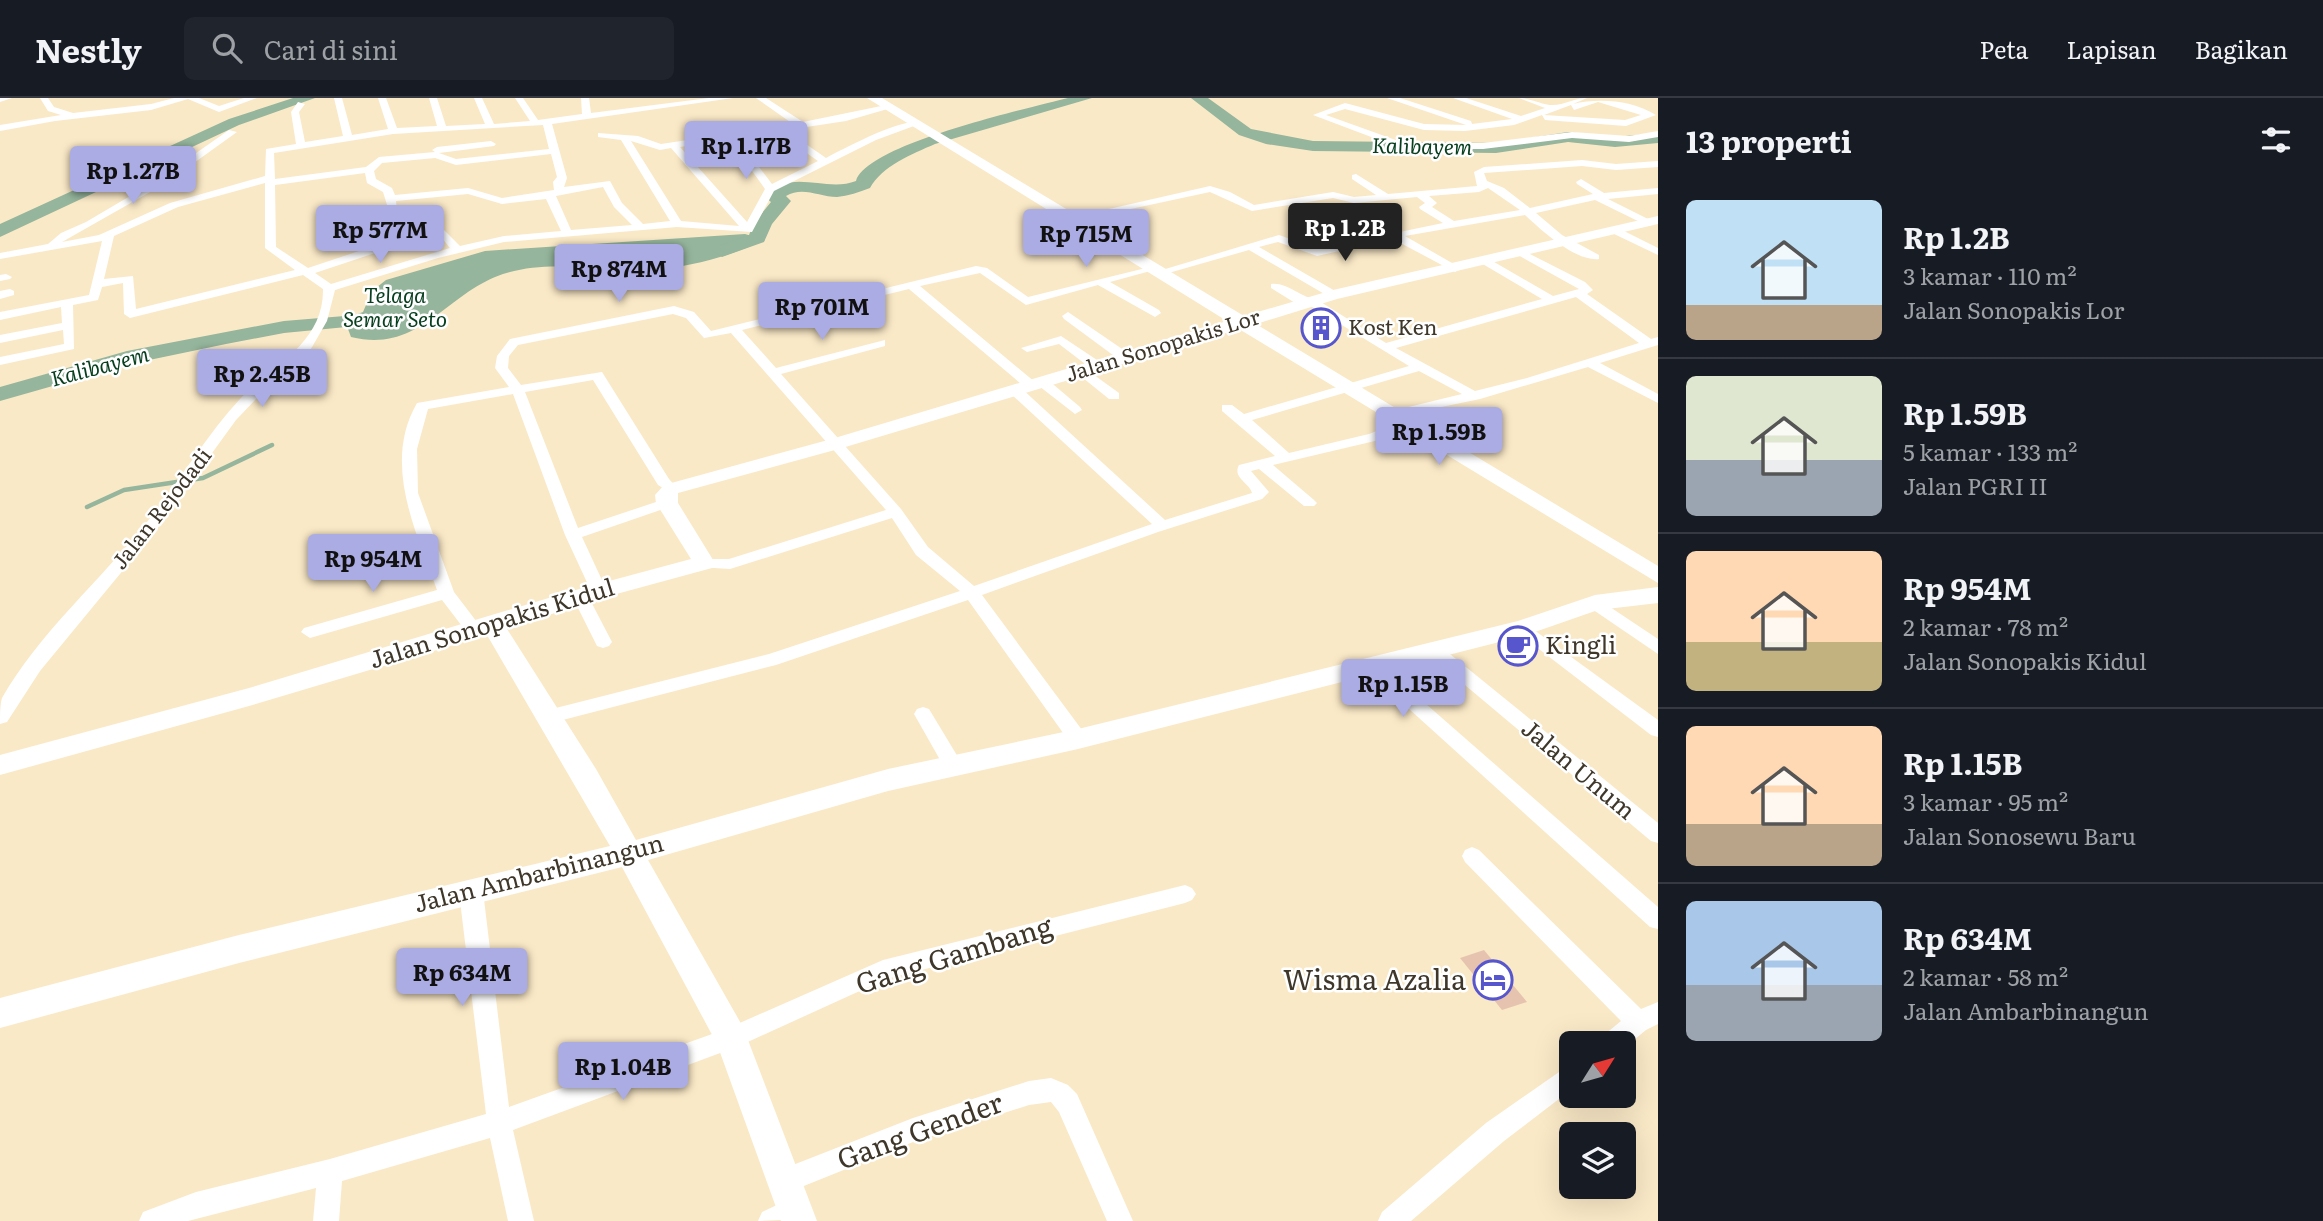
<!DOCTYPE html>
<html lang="id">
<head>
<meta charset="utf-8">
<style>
  body { margin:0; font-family:Literata,serif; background:#20242c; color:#f1f3f6; height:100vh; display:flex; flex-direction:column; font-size:26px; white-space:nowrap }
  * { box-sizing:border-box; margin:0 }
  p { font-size:23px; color:#9ea1a6 }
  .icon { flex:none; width:38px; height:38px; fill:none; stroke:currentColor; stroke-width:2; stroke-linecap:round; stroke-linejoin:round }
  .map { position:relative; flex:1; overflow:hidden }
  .side { display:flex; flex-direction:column; background:#171b24; width:665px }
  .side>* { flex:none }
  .needle { width:46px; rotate:53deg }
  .controls { position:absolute; left:1559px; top:933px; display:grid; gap:14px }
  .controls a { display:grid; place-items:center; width:77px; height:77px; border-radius:10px; background:#171b24; box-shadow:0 7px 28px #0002; font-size:35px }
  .price { position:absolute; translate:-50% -60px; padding:0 16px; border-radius:7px; background:#acace4; color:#111; font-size:23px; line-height:46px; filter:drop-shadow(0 2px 4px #0008) }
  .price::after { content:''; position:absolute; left:50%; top:42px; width:21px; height:16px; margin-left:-10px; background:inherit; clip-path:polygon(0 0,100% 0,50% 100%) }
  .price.current { background:#222; color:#fff }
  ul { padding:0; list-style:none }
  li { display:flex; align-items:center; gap:21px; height:175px; padding:0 28px }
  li+li { border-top:2px solid #363941 }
  li span { display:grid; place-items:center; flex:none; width:196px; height:140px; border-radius:10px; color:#555 }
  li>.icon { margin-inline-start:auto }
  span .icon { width:84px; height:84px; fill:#fffc; stroke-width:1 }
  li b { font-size:30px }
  h2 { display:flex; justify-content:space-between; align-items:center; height:84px; padding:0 28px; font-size:30px }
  header { display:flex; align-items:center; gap:42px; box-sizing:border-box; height:98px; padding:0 35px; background:#171b24; border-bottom:2px solid #363941 }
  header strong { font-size:33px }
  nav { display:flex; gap:38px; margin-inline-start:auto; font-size:24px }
  .search { width:490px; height:63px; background:#20242c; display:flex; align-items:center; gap:18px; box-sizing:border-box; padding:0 24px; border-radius:10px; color:#9ea1a6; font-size:26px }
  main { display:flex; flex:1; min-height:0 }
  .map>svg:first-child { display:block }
  .water { fill:#95b59c }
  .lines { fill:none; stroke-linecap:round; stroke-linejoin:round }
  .stream { stroke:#95b59c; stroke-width:4.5 }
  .river { fill:#95b59c; fill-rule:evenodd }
  .building { fill:#e6c3af }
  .street { fill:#fff; fill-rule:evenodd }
  .secondary { fill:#fff; fill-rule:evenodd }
  .labels { text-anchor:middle; stroke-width:5; stroke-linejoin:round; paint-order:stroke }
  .far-water-label { font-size:21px; font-style:italic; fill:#063e1e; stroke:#fff }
  .far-poi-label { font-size:21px; fill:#3e372a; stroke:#fff; text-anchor:start }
  .far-street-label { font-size:21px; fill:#3e372a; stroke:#fff }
  .street-label { font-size:24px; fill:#3e372a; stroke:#fff }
  .poi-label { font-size:24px; fill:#3e372a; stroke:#fff; text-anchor:start }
  .near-street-label { font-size:28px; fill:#3e372a; stroke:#fff }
  .near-poi-label { font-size:28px; fill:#3e372a; stroke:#fff; text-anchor:end }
</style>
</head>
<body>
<header>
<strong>Nestly</strong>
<div class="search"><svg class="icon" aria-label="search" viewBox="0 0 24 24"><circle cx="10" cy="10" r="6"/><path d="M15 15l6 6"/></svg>Cari di sini</div>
<nav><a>Peta</a><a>Lapisan</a><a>Bagikan</a></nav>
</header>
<main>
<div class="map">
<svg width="1658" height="1123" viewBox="0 0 1658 1123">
  <rect width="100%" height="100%" fill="#fae9c7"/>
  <!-- water -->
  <path class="water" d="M745,136l20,6c-35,16 -74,27 -113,30 -50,3 -99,-12 -149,4 -57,19 -83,80 -152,63l-3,-8 -6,-3 4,-8 17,-6 9,-21 14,-11 99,-29z"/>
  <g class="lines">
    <!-- stream -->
    <path class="stream" d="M87,409l37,-17 79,-12 69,-33"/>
    <!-- river -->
    <g class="river">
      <path d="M293,0h22l-76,27 -239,112v-13l229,-105z"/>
      <path d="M1068,0h24l-157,46c-23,10 -53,22 -65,44 -11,4 -22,8 -33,9 -18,0 -34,-11 -51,-1l5,5 -19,23 -8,18 -42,15 -9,-6 2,-4 34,-12 5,-12 17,-21 -6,-5c24,-30 61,-4 91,-16 10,-37 174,-73 212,-83z"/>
      <path d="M1191,0h17l43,31 62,12 183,2 72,-11 47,5 43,-4v10l-43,4 -47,-5 -72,11 -183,-2 -47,-7 -27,-9z"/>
      <path d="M381,215l10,6 -3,4 -104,10 -58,11 -96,20 -130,37v-14l127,-36 99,-19 58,-11z"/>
    </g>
  </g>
  <!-- building -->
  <path class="building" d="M1484,852l43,52 -25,8 -42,-52z"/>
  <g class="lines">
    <!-- street -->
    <g class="street">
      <path d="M0,0h12l-12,4z"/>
      <path d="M40,0h8l6,9 19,6 78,-9 23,-6h25l20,8 25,-8h13l-38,14 -31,-13 -37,11 -96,11 -55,10v-6l61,-10 -13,-4z"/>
      <path d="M334,0h8l10,37 36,-6 -10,-31h8l11,30 40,-2 -8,-28h8l9,28 39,-2 -11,-26h8l12,26 36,-3 -15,-23h8l15,22 44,-6 -1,-16h8l2,15 118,-15h24l-181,26 15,54 -3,9 46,-6 12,22 21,21 27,-3 -49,-81 -23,-3v-4l40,3 23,8 132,-20 -37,-26h10l37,24 88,-18v4l-45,13 -73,11 10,11 20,-1 23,16c17,-9 81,-43 96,-35l-46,17 -102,51 -22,41 -75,-5 -173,15 -66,16 -103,32 -8,31 -19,33 -52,45 -20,21 -79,109 -117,142 -33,51 -7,2c0,-9 0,-19 2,-26 38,-66 98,-117 145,-176 32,-40 58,-85 93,-123 31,-33 84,-55 83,-110l-20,-14 -173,43 -6,-4 -1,-31 -21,4 -4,13 -25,5 1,44 -74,16v-8l64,-13 -1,-14 -63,13v-8l62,-12 -1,-16 -61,13v-8l89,-17 13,-54 -102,18v-6l48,-9 13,-11 25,-11 73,-43 70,-49 8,2 -71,51 -104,59 37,-7 71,-32 95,-27 1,-27 30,-5 -5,-32 7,-10 7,2 -6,8 6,30 38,-6zM543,27l6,24 -93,10 -17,-6 55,-7 2,-2 -5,-3 -54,6 -5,3 3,2 -56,5 -13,10 -91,12 -1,-26 119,-19zM764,36l14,14 20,-1 20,14 -46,23 -35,-46zM729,41l36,50 -18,33 -67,-75zM631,43l29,9 11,-2 68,78 -58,-5zM551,56l6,23 -4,5 1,8 -52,8 -34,-10 -73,7 -3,-7 -16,-9 -2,-8 8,-8 53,-5 21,7zM365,75l2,10 16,9 6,19h8l-1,-10 72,-7 34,10 44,-5 15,32 -57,5 -44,10 -16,-16 -66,9 -5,3 1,4 -66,22 -32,-21 -1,-62zM265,85v65l30,22 -159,39 -3,-33 -29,3 10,-43 64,-29zM603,89l11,20 18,18 -61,5 -15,-34zM441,139l9,11 -119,36 -16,-11 69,-23v-6z"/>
      <path d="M1387,0h13l71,23 1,3 40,-5 -59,-21h13l55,18 24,-8 -26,-10c12,0 23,7 34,7 11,0 22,-7 34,-7l-14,6c26,-6 58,-4 83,11l-30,11 -81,-6 -3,-5 -28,10 -49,6 -41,-1 -79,-21 -19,6 78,28h79l89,-11 57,4 29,-5v6l-29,5 -57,-4 -89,11h-80l-90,-34 32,-12 79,21 42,1zM1598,4l43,13 -16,5 -81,-5 27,-10 3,5z"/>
      <path d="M1582,62l34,4 42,-3v6l-42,3 -34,-4 -98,7 3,8 17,7 26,20 63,-14 -16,-10 -1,-2 5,-3 23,14 54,-5v6l-50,5 42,21 1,2 -5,3 -51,-25 -59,13 26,22 37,20v4c-23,3 -58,-29 -74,-44l-120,21 54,31 2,2 -6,3 -62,-33 -76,17 -39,-14 -19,5 78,45v6l-4,1 -84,-49 -91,26 -6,-3 127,-38 39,14 125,-26 -23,-14 -1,-2 6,-4 -8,-6 -63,6 -21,-5 -81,13 -42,-19 -140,30 -5,-3 145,-33 20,6 24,13 79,-13 21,5 22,-2 -24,-16v-4l4,-1 32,20 89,-8 -3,-14 10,-5zM1488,90l32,22 -66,11 -22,-14 5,-4 -8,-7 50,-4z"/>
      <path d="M1612,131h8l38,19v7l-46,-22z"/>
      <path d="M1520,151l65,33 8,8 -6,4 64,45 7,-2v8l-58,18 58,31v9l-70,-36 -108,32 -92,19v-6l74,-18 -43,-23 -167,49 37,33 80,-19 39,-15 7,4 -36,17 -106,25 41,35 3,3 -3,3h-10l-45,-37 -8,2 18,21 -7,7 -104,33 -176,63 103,139 2,5 -2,5h-14l-103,-144 -192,65 -225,58 -7,-2 -2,-5 2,-5 225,-57 191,-63 -44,-36 -24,-37 -162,51 -32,-2 -2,-4 2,-4h31l157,-49 -155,-177 -27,5 -18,-20 -13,-4 -155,31 -9,11 -1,12 13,17 81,-13 67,107 9,10 -7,4 -13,-8 -65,-105 -68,12 53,136 84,-28h10l3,3 -3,3 -90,31 25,54 -2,4 -6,1 -8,-5 -26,-56 -52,-141 -85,15 -11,40 1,44 36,99 26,34 3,4 -3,4h-12l-26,-34 -132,38 -9,-6 3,-4 133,-38c-21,-59 -55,-126 -20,-187l92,-16 -14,-19 2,-12 13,-17 164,-33 20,6 17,19 265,-65 11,2 41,29 126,-31v4l-44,12 49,28 2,3 -6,4 -57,-32 -72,20 -46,-32 -60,13 116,97 7,-4 5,1 32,27 2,3 -7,4 -36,-28 -7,4 -5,-1 -118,-100 -167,41 34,38 109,-28v6l-104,28 120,135 27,38 46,39 178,-62 -141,-130v-6h10l144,132 87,-27c-2,-10 -20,-15 -13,-28l36,-9 -53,-45v-6h10l12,9 165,-48 -100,-61 -9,1 -29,-18v-4c16,-2 30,14 45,15l70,44 156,-44 -61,-36v-4h8l64,37 26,-7 -63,-35 -2,-2zM1576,199l63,46 -112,35 -52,13 -79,-43z"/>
      <path d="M6,176l6,3 -2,2 -10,2v-6z"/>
      <path d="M10,191l4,2v4l-14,4v-8z"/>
      <path d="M1068,214l63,43v6h-10l-57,-42 -2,-3z"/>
      <path d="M1061,238l42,28v6h-10l-34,-26 -32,8 -6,-4z"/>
      <path d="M1083,269l36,26v6h-10l-31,-25 -1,-3z"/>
      <path d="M580,492l8,6 24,46 -3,4 -6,2 -6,-2 -25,-50z"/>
      <path d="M1595,499l63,42v15l-69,-47 -2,-4 2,-4z"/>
      <path d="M1523,524l135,98v17l-7,-2 -134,-103 -3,-4 3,-4z"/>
      <path d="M1434,546l6,2 218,177v20l-7,-2 -223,-187 -3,-4 3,-4z"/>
      <path d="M1372,562l6,2 280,245v22l-8,-2 -284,-257 -3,-4z"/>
      <path d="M923,609l6,2 32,53 3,5 -3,5h-14l-33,-58 3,-5z"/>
      <path d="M1472,749l7,3 162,159 17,-7v22l-12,6 -22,18v-5h-24l4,-8 17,-14 -156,-159 -3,-6 3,-6z"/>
      <path d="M472,784l7,3 4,6 26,216 217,-78 157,-69 302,-75 7,3 4,6 -4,6 -7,3 -299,76 -147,67 -226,84 21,91h-26l-18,-83 -148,43 -3,40h-26l3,-33 -128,33h-49l4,-9 53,-20 134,-33 156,-45 -25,-205v-18l4,-6z"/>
      <path d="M1572,965v26l-68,52 -93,80h-33l4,-9 104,-89z"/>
      <path d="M1051,980l17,7 9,9 56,127h-26l-48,-109 -8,-10 -22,3 -116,37 -129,52 -9,-4 -4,-9 4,-9 138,-54 116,-37z"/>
      <path d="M794,1099l9,4 4,9 -4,9 -45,2 4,-9z"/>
    </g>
    <!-- secondary -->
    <path class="secondary" d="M867,0h15l362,218 89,-26 325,-74v8l-321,75 -81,25 402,242v17l-419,-254 -397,119 -164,45v10l37,60 -3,5 -125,34 -80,27 89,140 40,71 252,-71 190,-40 440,-108 77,-26 63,-8v16l-60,7 -75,26 -445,113 -190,42 -240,69 95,167 74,194h-36l-64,-177 -95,-177 -383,96 -239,65v-30l239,-63 371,-89 -123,-211 -238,71 -249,69v-20l249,-67 323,-97 119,-32 -35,-56 -1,-8 9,-10 164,-45 399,-119z"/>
  </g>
  <!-- icons -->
  <defs>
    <g id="building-ring" transform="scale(2.0125)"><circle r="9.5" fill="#fff" stroke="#5756cd" stroke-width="1.5"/><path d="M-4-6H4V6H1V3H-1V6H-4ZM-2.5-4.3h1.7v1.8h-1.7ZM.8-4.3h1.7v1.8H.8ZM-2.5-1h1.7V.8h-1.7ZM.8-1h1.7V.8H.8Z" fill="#5756cd"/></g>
    <g id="cafe-ring" transform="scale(2.0125)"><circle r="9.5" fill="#fff" stroke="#5756cd" stroke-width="1.5"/><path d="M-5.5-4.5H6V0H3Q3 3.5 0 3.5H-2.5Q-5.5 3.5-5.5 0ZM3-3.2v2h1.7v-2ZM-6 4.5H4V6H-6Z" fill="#5756cd"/></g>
    <g id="hotel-ring" transform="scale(2.0125)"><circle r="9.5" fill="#fff" stroke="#5756cd" stroke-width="1.5"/><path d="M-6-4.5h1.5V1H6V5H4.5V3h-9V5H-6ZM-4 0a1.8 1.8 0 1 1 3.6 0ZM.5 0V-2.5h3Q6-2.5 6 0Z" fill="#5756cd"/></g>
  </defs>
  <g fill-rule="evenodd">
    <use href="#building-ring" x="1321" y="230"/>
    <use href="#cafe-ring" x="1518" y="548"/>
    <use href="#hotel-ring" x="1493" y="882"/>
  </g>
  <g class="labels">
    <!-- far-water labels -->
    <g class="far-water-label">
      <text transform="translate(1422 49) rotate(1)" y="7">Kalibayem</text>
      <text x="395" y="205">Telaga<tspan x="395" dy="24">Semar Seto</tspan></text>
      <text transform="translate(100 269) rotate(-15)" y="7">Kalibayem</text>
    </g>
    <!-- far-poi labels -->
    <g class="far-poi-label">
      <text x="1348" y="237">Kost Ken</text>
    </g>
    <!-- far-street labels -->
    <g class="far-street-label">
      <text transform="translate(1163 248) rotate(-17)" y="7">Jalan Sonopakis Lor</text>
      <text transform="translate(162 411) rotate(-52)" y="7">Jalan Rejodadi</text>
    </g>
    <!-- street labels -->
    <g class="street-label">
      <text transform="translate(492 526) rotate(-17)" y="8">Jalan Sonopakis Kidul</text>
      <text transform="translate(1578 672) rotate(40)" y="8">Jalan Unum</text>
      <text transform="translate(539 776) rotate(-14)" y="8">Jalan Ambarbinangun</text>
    </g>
    <!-- poi labels -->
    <g class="poi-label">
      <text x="1545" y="556">Kingli</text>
    </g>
    <!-- near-street labels -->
    <g class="near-street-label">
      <text transform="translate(954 857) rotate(-17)" y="10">Gang Gambang</text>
      <text transform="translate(920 1033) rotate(-20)" y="10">Gang Gender</text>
    </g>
    <!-- near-poi labels -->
    <g class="near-poi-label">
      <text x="1466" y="892">Wisma Azalia</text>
    </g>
  </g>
</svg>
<div class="controls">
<a><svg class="needle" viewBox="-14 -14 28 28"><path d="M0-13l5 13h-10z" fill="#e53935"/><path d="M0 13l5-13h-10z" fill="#9ea1a6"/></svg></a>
<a><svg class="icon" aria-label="layers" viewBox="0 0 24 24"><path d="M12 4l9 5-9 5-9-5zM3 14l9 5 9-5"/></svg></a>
</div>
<b class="price" style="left:746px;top:83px">Rp 1.17B</b>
<b class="price" style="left:133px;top:108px">Rp 1.27B</b>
<b class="price current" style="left:1345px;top:165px">Rp 1.2B</b>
<b class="price" style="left:380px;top:167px">Rp 577M</b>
<b class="price" style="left:1086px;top:171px">Rp 715M</b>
<b class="price" style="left:619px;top:206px">Rp 874M</b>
<b class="price" style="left:822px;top:244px">Rp 701M</b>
<b class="price" style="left:262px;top:311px">Rp 2.45B</b>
<b class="price" style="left:1439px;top:369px">Rp 1.59B</b>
<b class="price" style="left:373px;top:496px">Rp 954M</b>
<b class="price" style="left:1403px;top:621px">Rp 1.15B</b>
<b class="price" style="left:462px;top:910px">Rp 634M</b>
<b class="price" style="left:623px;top:1004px">Rp 1.04B</b>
</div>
<section class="side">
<h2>13 properti<svg class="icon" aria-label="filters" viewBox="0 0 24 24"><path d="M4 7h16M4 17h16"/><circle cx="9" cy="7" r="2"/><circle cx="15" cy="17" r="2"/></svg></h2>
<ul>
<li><span style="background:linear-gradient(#bfe0f5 75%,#b9a48a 0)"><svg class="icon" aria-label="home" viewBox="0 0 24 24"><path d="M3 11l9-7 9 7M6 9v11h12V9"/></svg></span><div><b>Rp 1.2B</b><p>3 kamar · 110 m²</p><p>Jalan Sonopakis Lor</p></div></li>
<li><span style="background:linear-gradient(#dfe7d0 60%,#9aa5b1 0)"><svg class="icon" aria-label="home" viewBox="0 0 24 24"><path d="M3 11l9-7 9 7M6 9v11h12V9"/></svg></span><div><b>Rp 1.59B</b><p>5 kamar · 133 m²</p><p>Jalan PGRI II</p></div></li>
<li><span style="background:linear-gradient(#ffd9b3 65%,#c2b280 0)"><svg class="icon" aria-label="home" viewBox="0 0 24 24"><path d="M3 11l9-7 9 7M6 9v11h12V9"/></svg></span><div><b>Rp 954M</b><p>2 kamar · 78 m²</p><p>Jalan Sonopakis Kidul</p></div></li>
<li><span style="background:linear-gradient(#ffd9b3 70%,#b9a48a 0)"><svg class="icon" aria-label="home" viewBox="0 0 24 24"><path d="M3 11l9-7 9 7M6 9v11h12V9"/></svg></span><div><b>Rp 1.15B</b><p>3 kamar · 95 m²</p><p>Jalan Sonosewu Baru</p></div></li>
<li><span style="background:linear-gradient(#a9c7e8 60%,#9aa5b1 0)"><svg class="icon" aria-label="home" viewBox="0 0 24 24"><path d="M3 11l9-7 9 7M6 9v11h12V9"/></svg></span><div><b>Rp 634M</b><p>2 kamar · 58 m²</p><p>Jalan Ambarbinangun</p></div></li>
</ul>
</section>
</main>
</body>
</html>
